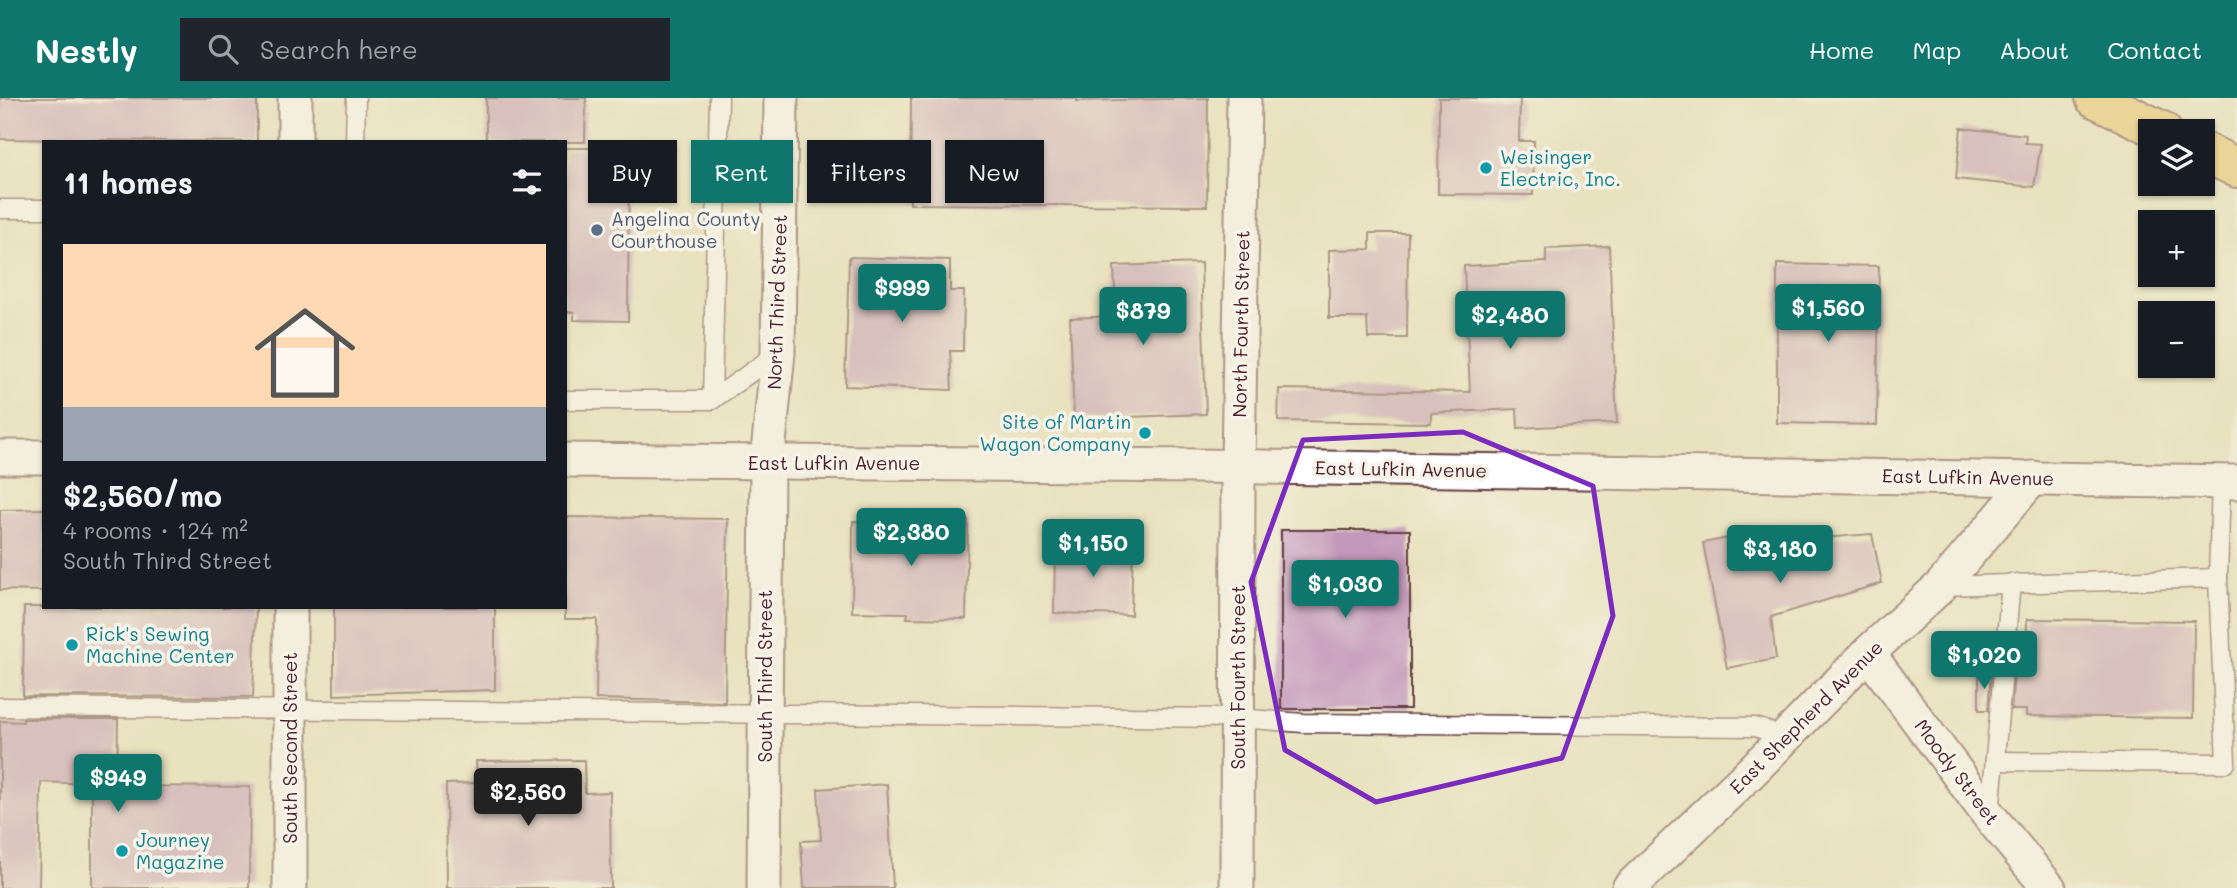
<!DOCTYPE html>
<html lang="en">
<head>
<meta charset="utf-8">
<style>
  body { margin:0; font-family:Mali,sans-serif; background:#20242c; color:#f1f3f6; height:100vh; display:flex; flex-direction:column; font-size:26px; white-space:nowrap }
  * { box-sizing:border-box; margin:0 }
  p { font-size:23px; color:#9ea1a6 }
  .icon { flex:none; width:38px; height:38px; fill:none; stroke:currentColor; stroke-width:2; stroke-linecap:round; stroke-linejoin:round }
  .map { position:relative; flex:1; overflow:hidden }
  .sheet { position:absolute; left:42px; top:42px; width:525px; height:469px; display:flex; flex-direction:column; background:#171b24; border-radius:0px; box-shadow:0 2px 5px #0004 }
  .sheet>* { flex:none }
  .guide { position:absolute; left:588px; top:42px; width:665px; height:63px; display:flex; gap:14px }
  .tools { position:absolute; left:2138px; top:21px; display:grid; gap:14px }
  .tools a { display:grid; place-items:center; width:77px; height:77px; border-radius:0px; background:#171b24; box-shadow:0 2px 5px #0004; font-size:35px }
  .price { position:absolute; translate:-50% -60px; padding:0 16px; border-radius:7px; background:#0f766e; color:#fff; font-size:23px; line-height:46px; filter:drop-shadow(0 2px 4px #0008) }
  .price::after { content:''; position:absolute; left:50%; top:42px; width:21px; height:16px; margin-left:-10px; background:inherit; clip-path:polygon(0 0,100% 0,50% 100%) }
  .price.current { background:#222; color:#fff }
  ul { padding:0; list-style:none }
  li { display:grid; align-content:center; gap:14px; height:371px; padding:0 21px }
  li+li { border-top:2px solid #363941 }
  li span { display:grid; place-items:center; height:217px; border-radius:0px; color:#555 }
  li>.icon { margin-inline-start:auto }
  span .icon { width:126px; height:126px; fill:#fffc; stroke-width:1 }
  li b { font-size:30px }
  h2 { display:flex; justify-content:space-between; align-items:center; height:84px; padding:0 21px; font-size:30px }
  .chip { padding:0 24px; border-radius:0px; background:#171b24; box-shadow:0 2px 5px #0004; font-size:24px; line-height:63px }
  .chip.current { background:#0f766e; color:#fff }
  header { display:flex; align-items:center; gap:42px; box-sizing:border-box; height:98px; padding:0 35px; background:#0f766e; color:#fff }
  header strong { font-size:33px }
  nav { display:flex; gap:38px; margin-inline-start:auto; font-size:24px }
  .search { width:490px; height:63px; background:#20242c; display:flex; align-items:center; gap:18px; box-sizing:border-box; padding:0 24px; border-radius:0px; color:#9ea1a6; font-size:26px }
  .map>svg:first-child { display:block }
  .building { fill:#c398ba }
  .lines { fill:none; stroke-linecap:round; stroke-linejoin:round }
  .service-casing { stroke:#623c41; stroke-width:21 }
  .minor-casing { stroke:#623c41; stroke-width:37 }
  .primary-casing { stroke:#623c41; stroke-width:42 }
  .service { stroke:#fff; stroke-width:18 }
  .minor { stroke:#fff; stroke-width:33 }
  .primary { stroke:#eec469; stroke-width:38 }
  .marked { fill:none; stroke:#7b2cbf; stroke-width:5; stroke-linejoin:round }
  .culture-dot { fill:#0f9aa8; stroke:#f7f3e8; stroke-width:2.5 }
  .service-dot { fill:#5c6f8a; stroke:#f7f3e8; stroke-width:2.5 }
  .labels { text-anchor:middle; stroke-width:7; stroke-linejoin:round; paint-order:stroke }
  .culture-label { font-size:19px; fill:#0d838f; stroke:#f7f3e8; text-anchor:start }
  .service-label { font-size:19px; fill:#4e5e75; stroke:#f7f3e8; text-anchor:start }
  .street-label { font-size:19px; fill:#4a1f2b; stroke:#f7f3e8 }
</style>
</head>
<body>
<header>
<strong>Nestly</strong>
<div class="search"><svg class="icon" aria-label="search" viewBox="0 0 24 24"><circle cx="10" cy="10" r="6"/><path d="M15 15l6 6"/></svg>Search here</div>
<nav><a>Home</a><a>Map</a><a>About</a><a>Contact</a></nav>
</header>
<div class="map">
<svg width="2237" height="790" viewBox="0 0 2237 790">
  <rect width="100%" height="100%" fill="#f7f3e8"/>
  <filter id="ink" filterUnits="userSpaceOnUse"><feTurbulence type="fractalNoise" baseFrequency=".0143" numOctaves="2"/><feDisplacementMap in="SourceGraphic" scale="14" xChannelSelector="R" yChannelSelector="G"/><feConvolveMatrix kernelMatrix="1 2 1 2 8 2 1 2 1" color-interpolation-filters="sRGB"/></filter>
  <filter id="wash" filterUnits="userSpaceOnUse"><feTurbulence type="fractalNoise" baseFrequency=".00686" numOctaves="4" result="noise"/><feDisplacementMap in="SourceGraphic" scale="28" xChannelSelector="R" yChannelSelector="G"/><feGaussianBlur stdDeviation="1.57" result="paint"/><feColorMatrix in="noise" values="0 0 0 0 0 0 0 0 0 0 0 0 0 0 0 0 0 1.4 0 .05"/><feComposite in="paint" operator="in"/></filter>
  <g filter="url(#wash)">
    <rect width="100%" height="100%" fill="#e9e2bf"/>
    <g id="blocks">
      <!-- building -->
      <g class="building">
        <path d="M0,0h257v44l-257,-3z"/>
        <path d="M486,0h100l-1,44h-99z"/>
        <path d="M911,0h166v3l131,-3 -1,108 -297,-2z"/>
        <path d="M1439,0h81l-1,43h15l-1,54 -95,-1z"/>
        <path d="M1961,30l65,7 -1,8 16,1 -7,43 -78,-8z"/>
        <path d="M565,50h64l-1,173 -54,-1v-8h-9z"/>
        <path d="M1370,135h38l-1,105h-39l-1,-20h-38v-68l41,-1z"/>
        <path d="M1609,148l8,177 -99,5 -1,-19 -86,4v10l-153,-2 1,-32 191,3 -6,-126 82,-4v-13z"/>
        <path d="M849,159l101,3v31h14l-1,60h-13l2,39 -107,-4z"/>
        <path d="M1201,165l5,151 -132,5 -4,-101 46,-2 -2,-50z"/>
        <path d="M1777,166l102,2 -2,159 -100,-2z"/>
        <path d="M44,411v82l-44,-1v-80z"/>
        <path d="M565,419l163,2 -3,183 -129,-3 1,-80h-32z"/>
        <path d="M909,421l59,1 -2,99 -59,-1 1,-5 -56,-1 1,-91 56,1z"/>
        <rect x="1281" y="432" width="129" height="179"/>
        <path d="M1754,435l3,10 115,-9 10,49 -111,34 5,42 -49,9 -24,-125z"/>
        <path d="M1055,446l78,1 -2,70 -77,-2z"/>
        <path d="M24,509h232l-3,90 -230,-1z"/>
        <path d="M334,509h161v83l-161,5z"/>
        <path d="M2027,521l167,2 -1,97 -167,-2v-6h-15l3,-37h12z"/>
        <path d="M1979,576h12l-3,36h-9z"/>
        <path d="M23,621h95l-1,67 133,1 -1,101h-157v-104l-51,-2 -2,106h-39v-167l23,1z"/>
        <path d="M584,662l1,33 25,-1 1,96h-164l-1,-104 31,-1 -1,-22z"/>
        <path d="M887,686l6,104h-89l-3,-47 20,-1 -3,-51z"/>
      </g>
    </g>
  </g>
  <g filter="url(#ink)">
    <use href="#blocks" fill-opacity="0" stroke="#623c41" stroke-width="2"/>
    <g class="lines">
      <!-- service casing -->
      <g class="service-casing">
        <g id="service">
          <path d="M355,44l1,-44"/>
          <path d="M0,111h44"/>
          <path d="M565,302h147l7,-302"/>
          <path d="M712,302l66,-47"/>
          <path d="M1941,488l277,-8 3,-96"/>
          <path d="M0,609l1238,11 65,5 452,4 31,10"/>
          <path d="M1995,663l231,2 -8,-185"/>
          <path d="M1990,715l21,-230"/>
        </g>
      </g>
      <!-- minor casing -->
      <g class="minor-casing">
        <g id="minor">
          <path d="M295,44v-44"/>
          <path d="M0,359h44"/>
          <path d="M565,362l632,6 1040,16"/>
          <path d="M1868,555l122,164 59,71"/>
          <path d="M290,790v-281"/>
          <path d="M764,790l3,-425 11,-110 3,-255"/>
          <path d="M1237,790l1,-422 6,-368"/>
          <path d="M1629,790l121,-115 118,-120 73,-67 92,-108"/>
        </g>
      </g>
      <!-- primary casing -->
      <g class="primary-casing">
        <g id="primary">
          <path d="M2095,0l67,33"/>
          <path d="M2203,53l34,17"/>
        </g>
      </g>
      <!-- service -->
      <use href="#service" class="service"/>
      <!-- minor -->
      <use href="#minor" class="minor"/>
      <!-- primary -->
      <use href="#primary" class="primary"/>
    </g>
  </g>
  <!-- marked area -->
  <path d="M0 0H2237V790H0ZM1463,334l130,54 20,130 -51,142 -186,44 -91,-52 -34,-168 52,-142z" fill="#e9e2bf" fill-opacity=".55" fill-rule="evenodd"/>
  <path class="marked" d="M1463,334l130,54 20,130 -51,142 -186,44 -91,-52 -34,-168 52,-142z"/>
  <!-- markers -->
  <g class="culture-dot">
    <circle cx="1486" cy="70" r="7"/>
    <circle cx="1145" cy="335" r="7"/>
    <circle cx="72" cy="547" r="7"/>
    <circle cx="122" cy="753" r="7"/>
  </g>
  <circle class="service-dot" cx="597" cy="132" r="7"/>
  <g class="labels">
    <!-- culture labels -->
    <g class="culture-label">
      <text x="1500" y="66">Weisinger<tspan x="1500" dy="22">Electric, Inc.</tspan></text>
      <text x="1131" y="331" text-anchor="end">Site of Martin<tspan x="1131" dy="22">Wagon Company</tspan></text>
      <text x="86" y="543">Rick's Sewing<tspan x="86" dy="22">Machine Center</tspan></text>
      <text x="136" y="749">Journey<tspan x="136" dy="22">Magazine</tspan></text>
    </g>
    <!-- service labels -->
    <g class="service-label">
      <text x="611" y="128">Angelina County<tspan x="611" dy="22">Courthouse</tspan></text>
    </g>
    <!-- street labels -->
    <g class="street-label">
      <text transform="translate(777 204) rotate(-88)" y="7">North Third Street</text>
      <text transform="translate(1241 226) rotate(-89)" y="7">North Fourth Street</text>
      <text x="834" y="372">East Lufkin Avenue</text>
      <text transform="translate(1401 371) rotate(1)" y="7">East Lufkin Avenue</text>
      <text transform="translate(1968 379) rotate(1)" y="7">East Lufkin Avenue</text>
      <text transform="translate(765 578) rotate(-90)" y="7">South Third Street</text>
      <text transform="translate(1238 579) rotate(-90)" y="7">South Fourth Street</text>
      <text transform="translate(1806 619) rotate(-45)" y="7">East Shepherd Avenue</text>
      <text transform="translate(290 650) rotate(-90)" y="7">South Second Street</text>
      <text transform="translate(1957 674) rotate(53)" y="7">Moody Street</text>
    </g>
  </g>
</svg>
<div class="tools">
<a><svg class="icon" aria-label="layers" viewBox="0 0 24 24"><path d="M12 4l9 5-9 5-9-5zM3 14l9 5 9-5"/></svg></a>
<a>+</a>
<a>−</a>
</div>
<b class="price" style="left:902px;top:226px">$999</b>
<b class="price" style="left:1828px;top:246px">$1,560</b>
<b class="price" style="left:1143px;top:249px">$879</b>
<b class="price" style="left:1510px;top:253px">$2,480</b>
<b class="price" style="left:911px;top:470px">$2,380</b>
<b class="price" style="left:1093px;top:481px">$1,150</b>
<b class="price" style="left:1780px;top:487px">$3,180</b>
<b class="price" style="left:1345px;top:522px">$1,030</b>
<b class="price" style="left:1984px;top:593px">$1,020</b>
<b class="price" style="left:118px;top:716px">$949</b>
<b class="price current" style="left:528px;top:730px">$2,560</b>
<div class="guide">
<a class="chip">Buy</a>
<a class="chip current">Rent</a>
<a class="chip">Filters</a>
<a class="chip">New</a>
</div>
<section class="sheet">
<h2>11 homes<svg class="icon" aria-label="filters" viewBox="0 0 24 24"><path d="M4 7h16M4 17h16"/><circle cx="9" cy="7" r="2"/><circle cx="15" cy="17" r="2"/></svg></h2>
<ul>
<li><span style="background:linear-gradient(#ffd9b3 75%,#9aa5b1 0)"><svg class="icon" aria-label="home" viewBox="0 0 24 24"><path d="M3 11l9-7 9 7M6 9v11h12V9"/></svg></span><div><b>$2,560/mo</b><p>4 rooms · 124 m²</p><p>South Third Street</p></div></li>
</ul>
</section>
</div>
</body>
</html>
